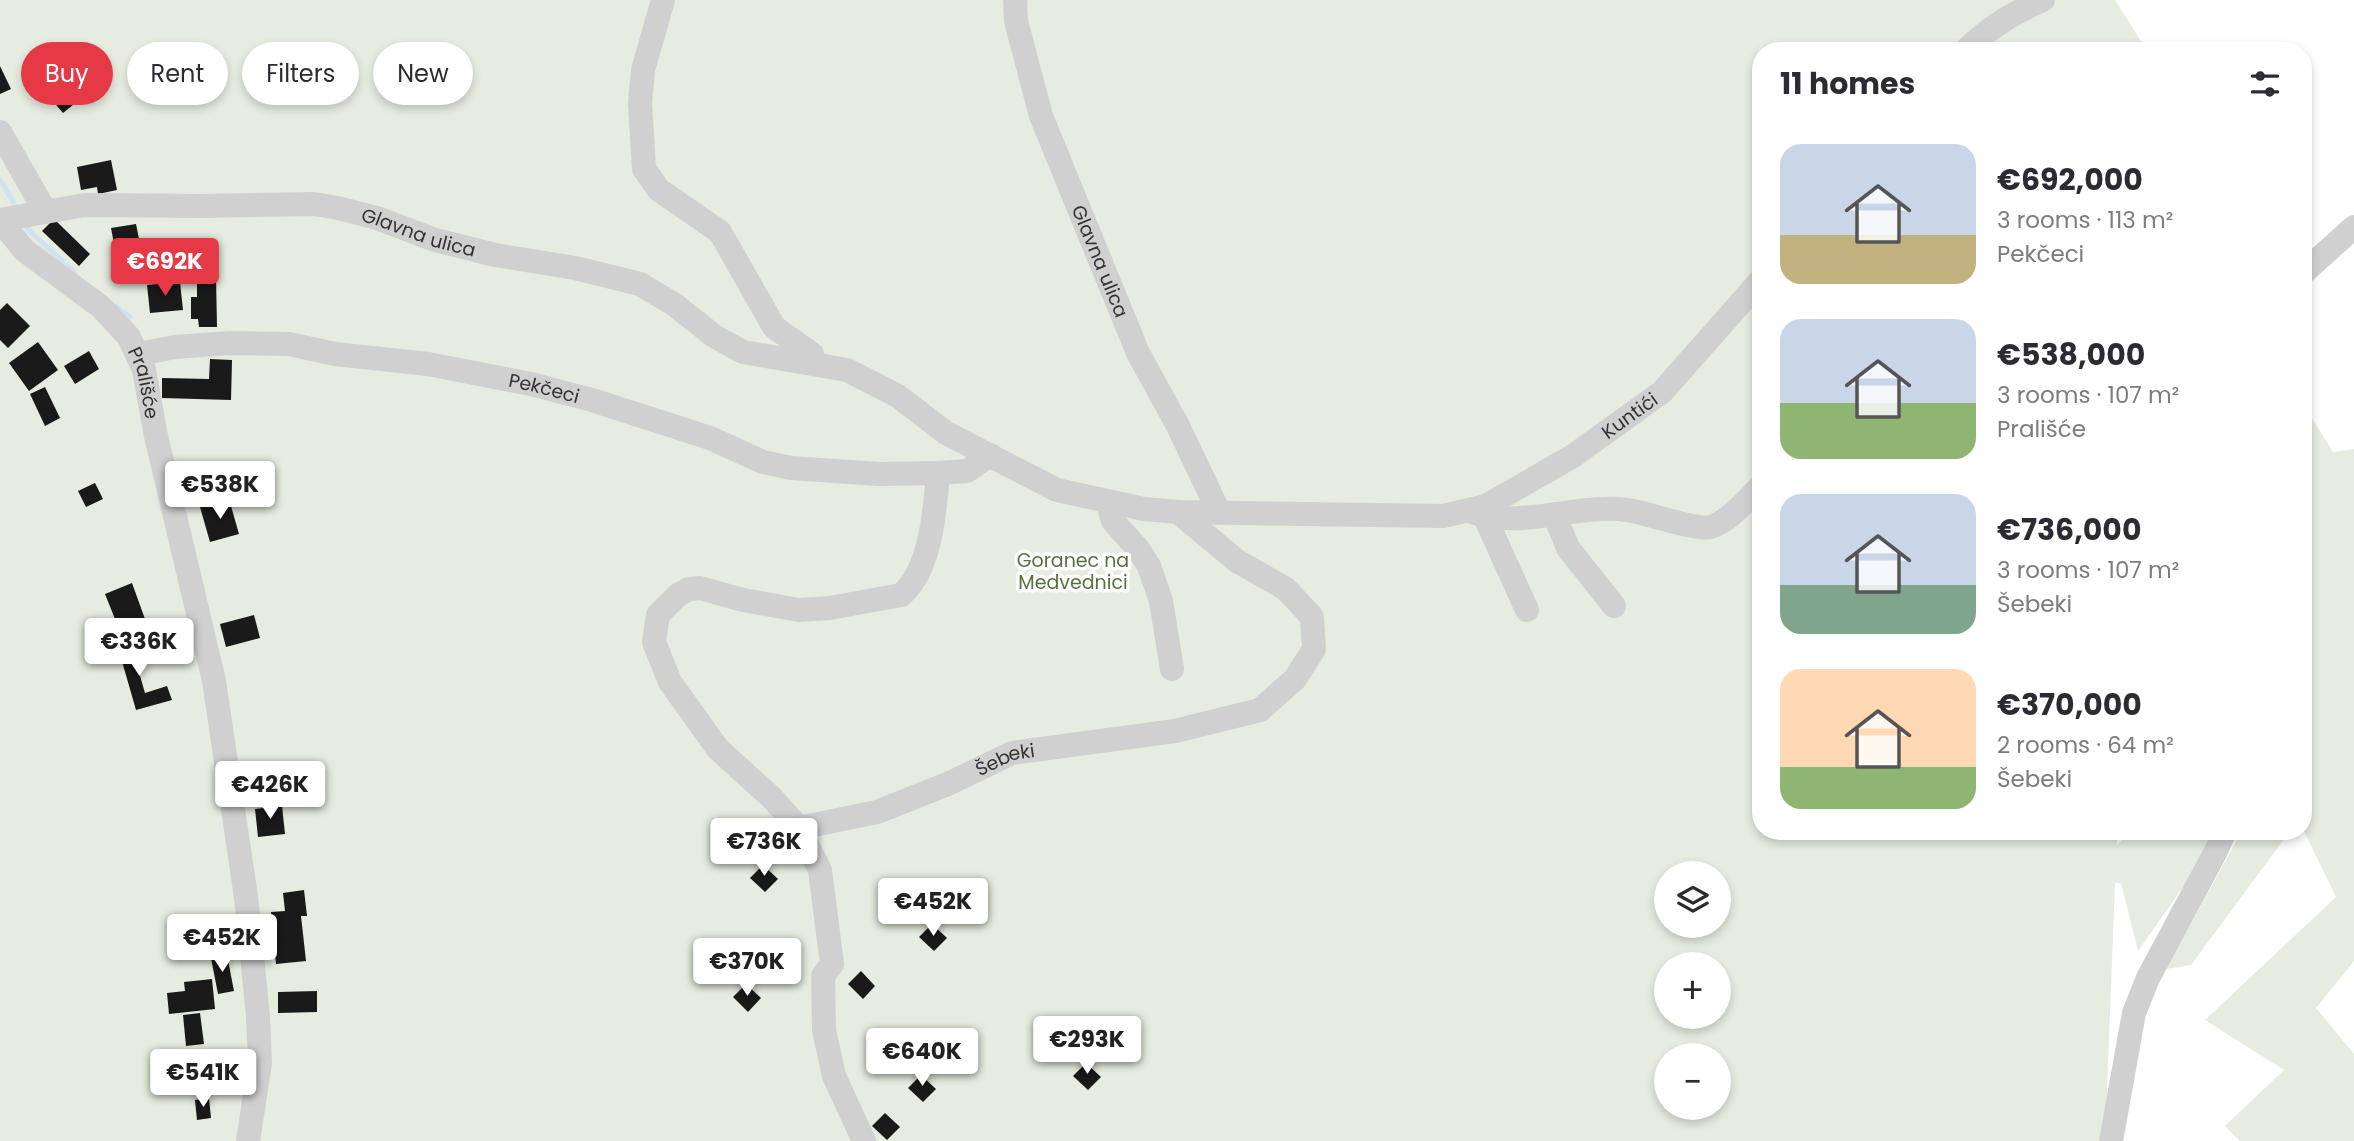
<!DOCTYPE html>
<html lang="en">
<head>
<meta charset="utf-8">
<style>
  body { margin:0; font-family:Poppins,sans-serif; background:#f7f7f7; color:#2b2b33; height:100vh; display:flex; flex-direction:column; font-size:26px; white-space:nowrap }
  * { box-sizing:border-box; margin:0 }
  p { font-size:23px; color:#7c7c81 }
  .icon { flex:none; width:38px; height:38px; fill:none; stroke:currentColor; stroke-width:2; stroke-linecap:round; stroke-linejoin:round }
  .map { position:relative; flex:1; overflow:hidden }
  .drawer { position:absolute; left:1752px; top:42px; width:560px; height:798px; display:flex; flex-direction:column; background:#fff; border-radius:28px; box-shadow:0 4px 10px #0003 }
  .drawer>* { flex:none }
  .banner { position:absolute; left:21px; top:42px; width:665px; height:63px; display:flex; gap:14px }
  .tools { position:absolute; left:1654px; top:861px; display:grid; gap:14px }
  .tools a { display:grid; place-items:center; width:77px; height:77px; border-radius:50%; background:#fff; box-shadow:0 4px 10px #0003; font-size:35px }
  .price { position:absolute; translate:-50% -60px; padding:0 16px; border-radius:7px; background:#fff; color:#222; font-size:23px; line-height:46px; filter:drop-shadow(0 2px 4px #0008) }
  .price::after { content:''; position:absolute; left:50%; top:42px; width:21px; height:16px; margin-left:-10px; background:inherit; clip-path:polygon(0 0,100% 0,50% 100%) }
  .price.selected { background:#e63946; color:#fff }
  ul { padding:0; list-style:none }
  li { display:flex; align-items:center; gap:21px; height:175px; padding:0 28px }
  li span { display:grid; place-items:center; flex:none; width:196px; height:140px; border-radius:21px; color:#555 }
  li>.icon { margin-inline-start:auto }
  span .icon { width:84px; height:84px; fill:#fffc; stroke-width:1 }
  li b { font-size:30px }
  h2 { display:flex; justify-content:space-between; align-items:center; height:84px; padding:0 28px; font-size:30px }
  .tag { padding:0 24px; border-radius:32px; background:#fff; box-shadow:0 4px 10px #0003; font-size:24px; line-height:63px }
  .tag.selected { background:#e63946; color:#fff }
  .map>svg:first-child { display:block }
  .green { fill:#e6ecdf; fill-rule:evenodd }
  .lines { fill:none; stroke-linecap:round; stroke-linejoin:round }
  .stream { stroke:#cfe2ee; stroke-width:5 }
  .building { fill:#1a1a1a }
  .minor { stroke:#d0d0d0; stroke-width:24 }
  .labels { text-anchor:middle; stroke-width:7; stroke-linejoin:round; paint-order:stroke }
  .street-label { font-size:19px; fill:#333; stroke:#fff }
  .park-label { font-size:19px; fill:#56703f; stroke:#fff }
</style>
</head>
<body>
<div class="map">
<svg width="2354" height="1141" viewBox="0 0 2354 1141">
  <rect width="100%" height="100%" fill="#fff"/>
  <!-- green -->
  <g class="green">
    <path d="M0,0h2115l32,51h-387v780h357v14l14,-14h81l-1,16 -73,104 -17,-68h-6l-10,258h-2105zM1666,873h52v53h-52zM1666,964h52v53h-52zM1666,1055h52v53h-52z"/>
    <path d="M2303,404l30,48 21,-3v512l-38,47 38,46v87h-114l-15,-15 59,-56 -79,-50 131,-123 -33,-68z"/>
    <path d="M2242,831h48l-99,134 -25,4z"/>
  </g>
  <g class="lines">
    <!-- stream -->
    <g class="stream">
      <path d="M0,179l17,30"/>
      <path d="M25,224l5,7 45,42"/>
      <path d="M115,306l15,11"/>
    </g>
  </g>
  <!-- building -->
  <g class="building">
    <path d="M0,66l11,23 -11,5z"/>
    <path d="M59,67l25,29 -21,17 -24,-28z"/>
    <path d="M111,160l6,30 -19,4 -1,-7 -16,3 -4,-23z"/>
    <path d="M54,219l36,35 -11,12 -37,-35z"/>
    <path d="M136,224l5,25 -25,5 -5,-26z"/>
    <path d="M197,276h19l1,51h-18l-1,-8h-7v-22h6z"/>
    <path d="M180,282l3,28 -33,3 -3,-28z"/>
    <path d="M7,303l23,23 -22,22 -8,-8v-30z"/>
    <path d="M38,342l20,28 -29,21 -20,-28z"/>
    <path d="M89,351l10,18 -24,15 -11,-18z"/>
    <path d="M210,359l22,1 -1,40 -69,-2v-20l47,1z"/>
    <path d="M45,387l15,31 -15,8 -15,-32z"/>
    <path d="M95,483l8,16 -17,8 -8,-16z"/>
    <path d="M229,499l10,35 -29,8 -10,-35z"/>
    <path d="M132,583l13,36 -26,10 -14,-35z"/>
    <path d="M254,615l6,23 -34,9 -6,-23z"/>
    <path d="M128,634l17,59 22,-7 5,14 -36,10 -21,-73z"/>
    <path d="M282,806l3,28 -27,3 -3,-28z"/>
    <path d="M763,865l15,14 -13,13 -15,-14z"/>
    <path d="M304,890l3,26h-6l5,45 -30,3 -5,-52 14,-1 -2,-18z"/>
    <path d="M932,924l15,14 -13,13 -15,-14z"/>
    <path d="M227,955l7,36 -16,3 -7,-36z"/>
    <path d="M861,971l14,15 -12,13 -15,-15z"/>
    <path d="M212,979l3,30 -46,5 -2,-21 18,-2 -1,-9z"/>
    <path d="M746,984l15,14 -13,14 -15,-15z"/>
    <path d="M317,991v21l-39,1v-21z"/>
    <path d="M200,1013l4,31 -18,2 -3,-31z"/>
    <path d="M895,1032l15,14 -13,13 -15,-14z"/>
    <path d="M1086,1063l15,14 -13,13 -15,-14z"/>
    <path d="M921,1075l15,14 -13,13 -15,-14z"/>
    <path d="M209,1098l2,20 -14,2 -2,-20z"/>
    <path d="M885,1113l15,14 -13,13 -15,-14z"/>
  </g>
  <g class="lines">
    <!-- minor -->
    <g class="minor">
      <path d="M663,0l-20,70 -3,33 4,66 15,21 61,42 54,95 38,27 1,9"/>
      <path id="s1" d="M1015,0l1,21 25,95 97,237 40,73 41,86"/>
      <path d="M1965,51c22,-22 49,-39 78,-51"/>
      <path d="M0,132l45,79"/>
      <path id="s2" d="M0,220l85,-15 116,1 113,-2 24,4 39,10 58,22 60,15 80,13 65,16 35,21 39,31 29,16 104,18 51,26 48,37 111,57 87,19 34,3 265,4 43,-10 87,-50 89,-64 98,-111"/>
      <path id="s3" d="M0,220l24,30 77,57 28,30 15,33 12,66 58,245 32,216 12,119 2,47 -12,78"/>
      <path d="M2303,273l51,-46"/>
      <path id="s4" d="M139,354l36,-7 55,-4 59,1 46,10 93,10 103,20 61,16 118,38 53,24 28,6 88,6 59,-1 29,-2 23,-16"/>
      <path d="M1107,501l6,20 25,28 11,17 12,35 11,68"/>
      <path d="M1472,512c49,18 104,-9 155,-2 17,2 71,21 83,17 20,-6 35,-26 50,-40"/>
      <path d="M1554,514l14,34 46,58"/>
      <path d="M1485,517l42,93"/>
      <path d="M799,828l-28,-31 -53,-48 -48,-67 -16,-40 4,-27 20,-20 11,-6 11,-1 43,12 56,10 31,-2 71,-13c30,-25 34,-85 37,-122"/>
      <path id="s5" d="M864,1141l-30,-65 -10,-46 -1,-54 9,-12 -12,-94 -21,-42 78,-16 73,-29 62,-30 163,-22 85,-21 35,-31 19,-30 -2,-32 -26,-28 -49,-28 -59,-49"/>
      <path d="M2111,1141l23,-128 14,-35 67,-125 10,-22"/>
    </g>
  </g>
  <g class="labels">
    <!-- street labels -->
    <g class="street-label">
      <text dy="7" stroke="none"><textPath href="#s2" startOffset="424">Glavna ulica</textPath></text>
      <text dy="7" stroke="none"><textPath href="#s1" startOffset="276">Glavna ulica</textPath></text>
      <text dy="7" stroke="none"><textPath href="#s3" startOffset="224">Prališće</textPath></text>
      <text dy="7" stroke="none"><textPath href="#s4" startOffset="410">Pekčeci</textPath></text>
      <text dy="7" stroke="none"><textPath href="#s2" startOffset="1726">Kuntići</textPath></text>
      <text dy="7" stroke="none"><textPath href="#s5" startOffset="548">Šebeki</textPath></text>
    </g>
    <!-- park labels -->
    <g class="park-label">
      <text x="1073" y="567">Goranec na<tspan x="1073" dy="22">Medvednici</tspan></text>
    </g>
  </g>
</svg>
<div class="tools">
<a><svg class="icon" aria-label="layers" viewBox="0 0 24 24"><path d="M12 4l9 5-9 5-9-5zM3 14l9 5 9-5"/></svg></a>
<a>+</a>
<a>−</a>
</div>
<b class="price selected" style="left:165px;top:298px">€692K</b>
<b class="price" style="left:220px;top:521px">€538K</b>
<b class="price" style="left:139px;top:678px">€336K</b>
<b class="price" style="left:270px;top:821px">€426K</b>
<b class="price" style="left:764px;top:878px">€736K</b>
<b class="price" style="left:933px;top:938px">€452K</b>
<b class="price" style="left:222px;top:974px">€452K</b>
<b class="price" style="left:747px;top:998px">€370K</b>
<b class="price" style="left:1087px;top:1076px">€293K</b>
<b class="price" style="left:922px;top:1088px">€640K</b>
<b class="price" style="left:203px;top:1109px">€541K</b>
<div class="banner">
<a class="tag selected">Buy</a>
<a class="tag">Rent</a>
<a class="tag">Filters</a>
<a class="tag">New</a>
</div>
<section class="drawer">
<h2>11 homes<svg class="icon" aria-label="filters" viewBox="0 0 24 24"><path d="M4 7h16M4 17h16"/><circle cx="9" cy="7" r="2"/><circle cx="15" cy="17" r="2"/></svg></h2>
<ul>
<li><span style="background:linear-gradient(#c9d6e8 65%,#c2b280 0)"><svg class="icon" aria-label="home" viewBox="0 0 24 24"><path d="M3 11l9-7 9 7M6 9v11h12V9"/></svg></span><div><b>€692,000</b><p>3 rooms · 113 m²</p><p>Pekčeci</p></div></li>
<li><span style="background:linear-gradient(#c9d6e8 60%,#8fb573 0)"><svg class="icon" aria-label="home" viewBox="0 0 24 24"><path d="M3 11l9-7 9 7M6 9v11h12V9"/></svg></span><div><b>€538,000</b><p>3 rooms · 107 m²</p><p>Prališće</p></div></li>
<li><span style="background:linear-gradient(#c9d6e8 65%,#7fa58c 0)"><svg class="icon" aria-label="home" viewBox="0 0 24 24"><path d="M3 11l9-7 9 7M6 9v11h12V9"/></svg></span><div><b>€736,000</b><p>3 rooms · 107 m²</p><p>Šebeki</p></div></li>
<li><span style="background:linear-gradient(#ffd9b3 70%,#8fb573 0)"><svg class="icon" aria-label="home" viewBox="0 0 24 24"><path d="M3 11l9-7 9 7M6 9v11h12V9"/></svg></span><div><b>€370,000</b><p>2 rooms · 64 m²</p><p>Šebeki</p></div></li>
</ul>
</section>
</div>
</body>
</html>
